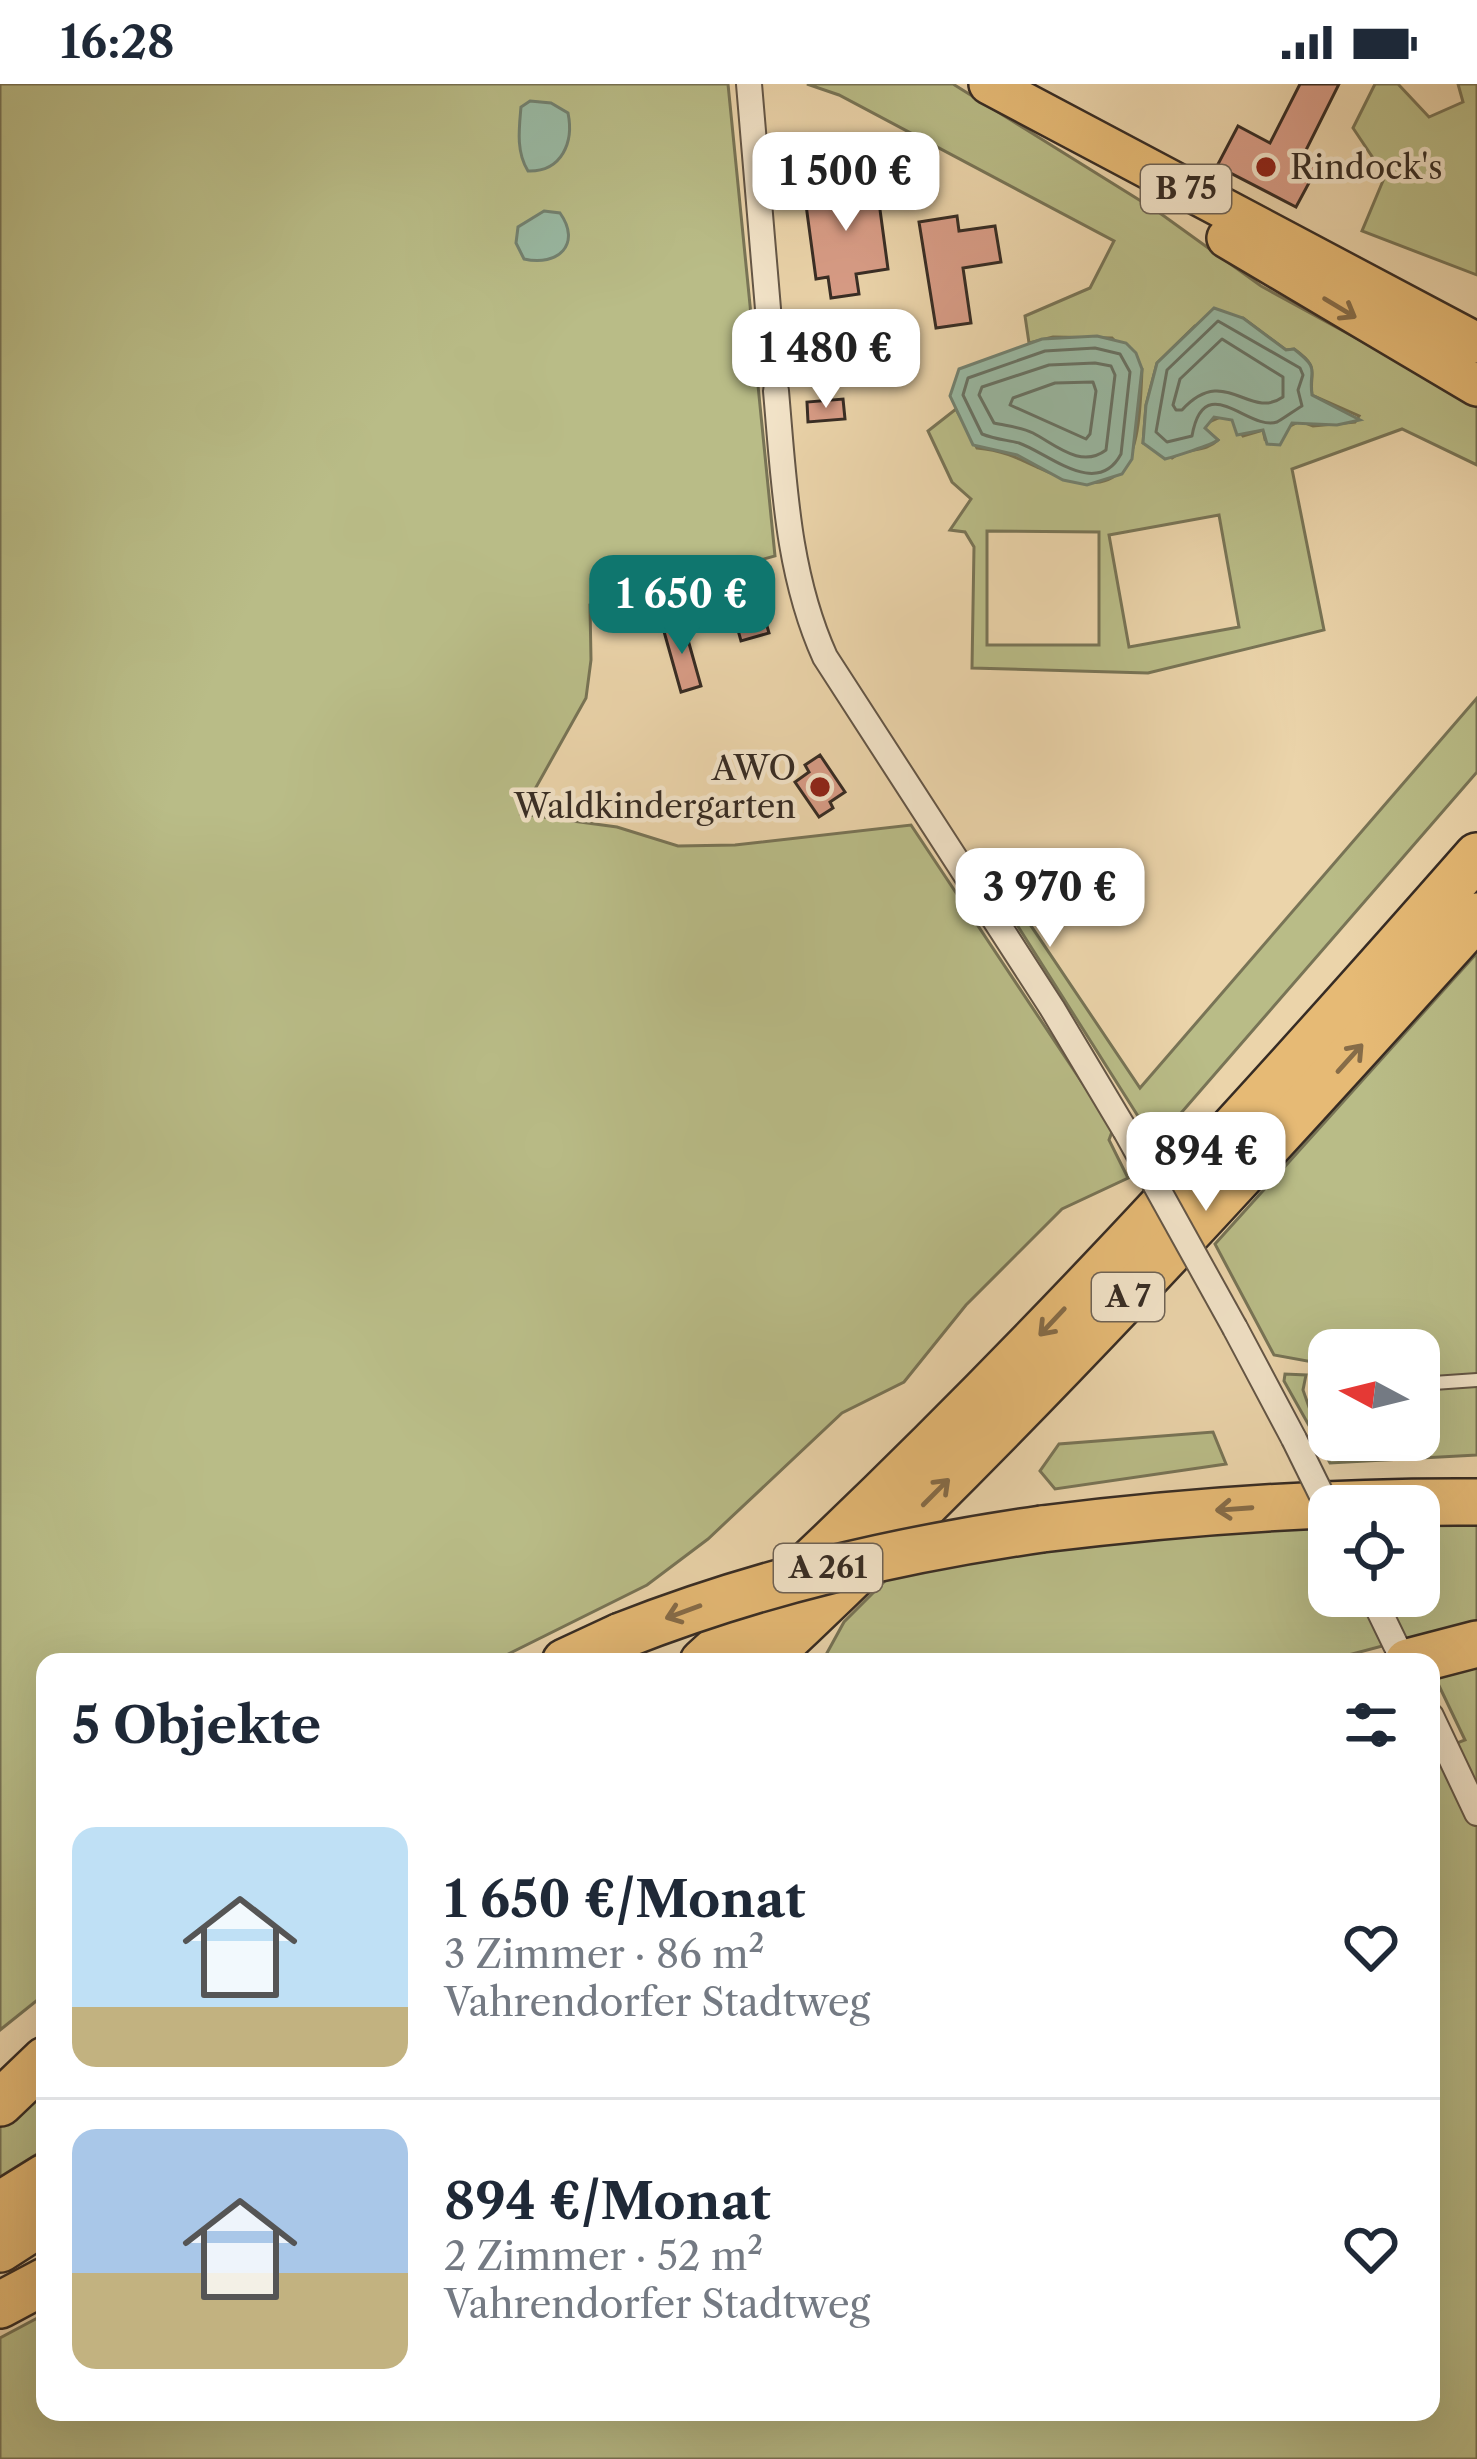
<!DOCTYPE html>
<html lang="de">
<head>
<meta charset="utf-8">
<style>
  body { margin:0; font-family:"Libre Caslon Text",serif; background:#f2f2f3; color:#1f2937; height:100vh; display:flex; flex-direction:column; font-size:45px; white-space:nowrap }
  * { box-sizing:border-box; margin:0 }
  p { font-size:39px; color:#747a83 }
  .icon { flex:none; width:66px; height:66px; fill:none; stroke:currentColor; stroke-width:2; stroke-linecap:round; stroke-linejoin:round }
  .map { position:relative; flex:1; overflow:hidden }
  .panel { position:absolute; left:36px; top:1569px; width:1404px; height:768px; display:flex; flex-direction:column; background:#fff; border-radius:24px; box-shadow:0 12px 48px #0002 }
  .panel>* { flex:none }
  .needle { width:78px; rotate:277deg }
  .buttons { position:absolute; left:1308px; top:1245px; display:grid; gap:24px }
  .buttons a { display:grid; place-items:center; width:132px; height:132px; border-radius:24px; background:#fff; box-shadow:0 12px 48px #0002; font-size:60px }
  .price { position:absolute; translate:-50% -102px; padding:0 27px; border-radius:24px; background:#fff; color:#222; font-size:39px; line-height:78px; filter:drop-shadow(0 3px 6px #0008) }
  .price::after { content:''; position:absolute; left:50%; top:72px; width:36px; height:27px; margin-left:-18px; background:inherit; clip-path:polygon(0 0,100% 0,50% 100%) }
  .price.on { background:#0f766e; color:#fff }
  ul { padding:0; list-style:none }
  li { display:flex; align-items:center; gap:36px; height:300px; padding:0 36px }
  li+li { border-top:3px solid #e0e1e3 }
  li span { display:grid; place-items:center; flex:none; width:336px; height:240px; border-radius:24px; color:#555 }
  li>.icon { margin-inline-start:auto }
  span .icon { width:144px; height:144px; fill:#fffc; stroke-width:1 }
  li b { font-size:51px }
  h2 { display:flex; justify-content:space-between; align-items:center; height:144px; padding:0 36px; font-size:51px }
  .status { display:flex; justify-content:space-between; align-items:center; height:84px; padding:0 60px; background:#fff; direction:ltr }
  .status svg { height:33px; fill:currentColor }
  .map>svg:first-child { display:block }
  .green { fill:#b9bc87; stroke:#787456; stroke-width:3; fill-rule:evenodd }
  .water { fill:#99b9a3; stroke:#728170; stroke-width:3 }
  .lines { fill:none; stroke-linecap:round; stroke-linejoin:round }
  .shore { stroke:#687264; stroke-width:3 }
  .building { fill:#d89c86; stroke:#372c24; stroke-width:3 }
  .service-casing { stroke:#645646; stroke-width:16 }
  .minor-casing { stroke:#645646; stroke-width:28 }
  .primary-casing { stroke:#372c24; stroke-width:44 }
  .motorway-casing { stroke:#372c24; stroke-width:50 }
  .service { stroke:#f2e3c8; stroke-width:12 }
  .minor { stroke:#f2e3c8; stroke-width:24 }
  .primary { stroke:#e6ba75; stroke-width:39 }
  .motorway { stroke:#e6ba75; stroke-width:45 }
  .minor-bridge-casing { stroke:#645646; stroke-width:28; stroke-linecap:butt }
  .motorway-bridge-casing { stroke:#372c24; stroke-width:50; stroke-linecap:butt }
  .minor-bridge { stroke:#f2e3c8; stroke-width:24 }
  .motorway-bridge { stroke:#e6ba75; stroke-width:45 }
  .oneway { stroke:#866c48 }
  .poi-dot { fill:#8f2418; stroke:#f2e3c8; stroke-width:4.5 }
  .labels { text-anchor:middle; stroke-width:9; stroke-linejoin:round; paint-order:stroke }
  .shield { fill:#f2e3c8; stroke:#6f6355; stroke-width:3 }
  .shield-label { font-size:30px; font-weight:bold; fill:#372c24 }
  .poi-label { font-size:33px; fill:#372c24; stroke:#f2e3c8; text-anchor:start }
</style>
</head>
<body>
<div class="status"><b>16:28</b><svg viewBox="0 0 49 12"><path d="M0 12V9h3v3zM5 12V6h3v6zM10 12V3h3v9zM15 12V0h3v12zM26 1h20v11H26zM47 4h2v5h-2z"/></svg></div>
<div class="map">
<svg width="1477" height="2375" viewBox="0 0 1477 2375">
  <rect width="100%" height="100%" fill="#ebd4aa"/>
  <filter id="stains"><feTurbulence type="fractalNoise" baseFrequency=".00167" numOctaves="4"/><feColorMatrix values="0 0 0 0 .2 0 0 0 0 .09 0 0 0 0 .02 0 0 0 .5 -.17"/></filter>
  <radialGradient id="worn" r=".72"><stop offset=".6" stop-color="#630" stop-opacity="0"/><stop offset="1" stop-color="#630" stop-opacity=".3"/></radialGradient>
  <!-- green -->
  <g class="green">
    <path d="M0,0h728l47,472 -185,49 1,55 -5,38 -65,116 96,13 61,19 57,-1 176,-20 202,304 -4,11 19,38 -66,31 -96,96 -62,77 -62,31 -134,126 -61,46 -155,77h-447v332l-45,36z"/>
    <path d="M807,0h146l204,127 104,75 216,118v61l-75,-36 -110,40 32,161 -176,43 -176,-5 2,-121 -9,-15 -15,-2 21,-31 -19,-17 -24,-51 28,-22 21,39c25,2 41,10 62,20 96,45 100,-21 103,-99l-30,-31 -59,-1 -24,6 -4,-27 65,-28 24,-47 -275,-146zM1243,234l43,32 8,-1c27,19 15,22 18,46l47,21 -4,6 -42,4 -13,-5 -35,18 -2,-9 -20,6 -11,-16 -9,-4 -16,7 -2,6 13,11c-13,13 -32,7 -46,18l-29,-15 3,-38 11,-42 38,-37zM1219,431l20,112 -110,20 -20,-112zM987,447l112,1v113h-112z"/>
    <path d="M1375,0h23l31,33 34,-15 -5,-18h19v191l-115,-44 23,-55 -32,-48z"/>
    <path d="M1477,614v74l-322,371 -148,-234 8,-7 125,186z"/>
    <path d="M1477,869v502l-147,8 -46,-82 1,-7 21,1 -3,15 7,20 7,-2 12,32 6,4 10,-4h74v-90h-90v15l-55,-10 -59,-111z"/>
    <path d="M1213,1348l13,32 -171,25 -15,-18 19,-27z"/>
    <path d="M1419,1430h58v107l-155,41h-500l22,-40 45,-45 218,-44 222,-17v80h90z"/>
    <path d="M1477,1575v800h-1477v-121l45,-24v98h1386v-659l34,-13 -34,-71z"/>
    <path d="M45,1997v68l-45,28v-55z"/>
  </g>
  <!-- water -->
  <g class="water">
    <path d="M530,17l21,2 17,10c6,29 -6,59 -40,58 -12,-19 -9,-42 -7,-64z"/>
    <path d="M544,127l16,2c22,31 -2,54 -36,46l-8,-16 2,-16z"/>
    <path d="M1214,224l29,10 43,32 8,-1c28,22 14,19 18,46l48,25 -23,5 -45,-2 -12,22 -13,-1 -4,-14 -26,5 -5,-15 -18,-3 -9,11 13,12c-6,5 -45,17 -53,19l-22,-16 3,-38 11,-42z"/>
    <path d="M1097,252l29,7 10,10 6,16 -10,90 -10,15 -35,11 -24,-5 -46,-25 -44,-10 -23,-49 9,-27 83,-30z"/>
  </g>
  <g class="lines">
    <!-- shore -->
    <g class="shore">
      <path d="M1218,237l82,47 3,7 -5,15 4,16c-4,2 -22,15 -25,16 -28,10 -73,-54 -85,14l-25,6 -11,-10 11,-62z"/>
      <path d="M1222,255l61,38v20c-34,24 -58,-34 -101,13h-6l-3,-5 7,-26z"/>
      <path d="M1095,264l25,6 10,18 -9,82c-24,45 -73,-1 -102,-11 -12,-3 -25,-4 -37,-9l-19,-39 5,-17 77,-27z"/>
      <path d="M1095,279l16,3 4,9 -9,75c-25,19 -50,-5 -73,-17 -12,-6 -26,-7 -39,-10l-15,-28 3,-8 67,-22z"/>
      <path d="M1093,298l3,9 -6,43 -4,5 -76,-34 3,-7 42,-15z"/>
    </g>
  </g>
  <!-- building -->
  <g class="building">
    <path d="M1300,0h39l-38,76 16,8 -21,39 -79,-41 21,-40 32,17z"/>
    <path d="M876,96l12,89 -32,5 3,20 -28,4 -3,-21 -12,2 -12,-89z"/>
    <path d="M957,132l2,15 36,-5 6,36 -38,6 8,55 -35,5 -17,-106z"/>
    <path d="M843,315l2,20 -37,3 -1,-20z"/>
    <path d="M759,514l10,35 -28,8 -10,-36z"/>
    <path d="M683,538l18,64 -20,6 -18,-64z"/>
    <path d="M820,671l25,37 -15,10 3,6 -14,9 -24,-35 14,-10 -4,-7z"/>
  </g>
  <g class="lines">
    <!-- service casing -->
    <g class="service-casing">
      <g id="service">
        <path d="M773,283l136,-11"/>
        <path d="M1419,1300l58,-4"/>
      </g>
    </g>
    <!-- minor casing -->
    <g class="minor-casing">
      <g id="minor">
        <path d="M749,0l24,284"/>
        <path d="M776,307c8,90 11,182 49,266l227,351 73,122"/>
        <path d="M1235,1244l59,111"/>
        <path d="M1372,1512l32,66"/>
        <path d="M1431,1632l46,97"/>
      </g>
    </g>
    <!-- primary casing -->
    <g class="primary-casing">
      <g id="primary">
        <path d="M989,0l488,259"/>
        <path d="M1227,154l250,148"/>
      </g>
    </g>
    <!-- motorway casing -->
    <g class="motorway-casing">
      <g id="motorway">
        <path d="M1042,1445c145,-18 289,-28 435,-27"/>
        <path d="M565,1578l56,-26"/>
        <path d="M703,1578c277,-250 528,-526 774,-806"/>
        <path d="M762,1578c252,-235 484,-490 715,-746"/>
        <path d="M1408,1578l69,-18"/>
        <path d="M0,2019l45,-43"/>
        <path d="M0,2121l45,-28"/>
        <path d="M0,2165l45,-29"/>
        <path d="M0,2221l45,-24"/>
      </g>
    </g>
    <!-- service -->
    <use href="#service" class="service"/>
    <!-- minor -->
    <use href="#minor" class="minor"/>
    <!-- primary -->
    <use href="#primary" class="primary"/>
    <!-- motorway -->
    <use href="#motorway" class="motorway"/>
    <!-- minor-bridge casing -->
    <g class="minor-bridge-casing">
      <g id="minor-bridge">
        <path d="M1125,1046l110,198"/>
        <path d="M1294,1355l35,71"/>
      </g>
    </g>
    <!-- motorway-bridge casing -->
    <g class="motorway-bridge-casing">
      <path id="motorway-bridge" d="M621,1552c137,-54 275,-86 421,-107"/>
    </g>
    <!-- minor-bridge -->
    <use href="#minor-bridge" class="minor-bridge"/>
    <!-- motorway-bridge -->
    <use href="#motorway-bridge" class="motorway-bridge"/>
  </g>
  <!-- one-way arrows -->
  <defs><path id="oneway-shaft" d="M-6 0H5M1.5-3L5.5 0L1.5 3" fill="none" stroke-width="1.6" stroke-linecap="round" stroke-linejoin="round" transform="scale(3)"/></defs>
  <g class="oneway">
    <use href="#oneway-shaft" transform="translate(1340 224) rotate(31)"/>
    <use href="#oneway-shaft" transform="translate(1350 974) rotate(-48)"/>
    <use href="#oneway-shaft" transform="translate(1052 1238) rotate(133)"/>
    <use href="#oneway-shaft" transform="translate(936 1408) rotate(-45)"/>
    <use href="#oneway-shaft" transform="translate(1234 1425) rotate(176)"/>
    <use href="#oneway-shaft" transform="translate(683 1528) rotate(160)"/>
  </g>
  <!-- markers -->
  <g class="poi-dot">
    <circle cx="1266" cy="83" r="12"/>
    <circle cx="820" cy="703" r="12"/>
  </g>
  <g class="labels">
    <!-- shield labels -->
    <g class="shield">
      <rect x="1141" y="81" width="90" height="48" rx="9"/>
      <rect x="1092" y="1189" width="72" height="48" rx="9"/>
      <rect x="774" y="1460" width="108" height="48" rx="9"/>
    </g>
    <g class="shield-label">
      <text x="1186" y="115">B 75</text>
      <text x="1128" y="1223">A 7</text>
      <text x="828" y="1494">A 261</text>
    </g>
    <!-- poi labels -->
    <g class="poi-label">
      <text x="1290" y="95">Rindock's</text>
      <text x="796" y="696" text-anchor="end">AWO<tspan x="796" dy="38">Waldkindergarten</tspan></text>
    </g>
  </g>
  <rect width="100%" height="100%" filter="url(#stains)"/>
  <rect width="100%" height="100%" fill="url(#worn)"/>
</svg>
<div class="buttons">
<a><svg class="needle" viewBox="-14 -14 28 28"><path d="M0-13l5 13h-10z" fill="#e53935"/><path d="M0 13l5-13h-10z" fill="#747a83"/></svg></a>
<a><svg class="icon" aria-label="locate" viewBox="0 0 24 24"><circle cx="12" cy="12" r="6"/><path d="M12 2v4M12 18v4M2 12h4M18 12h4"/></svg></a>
</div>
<b class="price" style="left:846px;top:150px">1 500 €</b>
<b class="price" style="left:826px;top:327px">1 480 €</b>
<b class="price on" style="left:682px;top:573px">1 650 €</b>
<b class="price" style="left:1050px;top:866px">3 970 €</b>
<b class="price" style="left:1206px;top:1130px">894 €</b>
<section class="panel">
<h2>5 Objekte<svg class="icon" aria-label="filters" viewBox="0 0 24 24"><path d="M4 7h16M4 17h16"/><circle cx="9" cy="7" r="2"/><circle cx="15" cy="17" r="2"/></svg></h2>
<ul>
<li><span style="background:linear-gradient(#bfe0f5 75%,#c2b280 0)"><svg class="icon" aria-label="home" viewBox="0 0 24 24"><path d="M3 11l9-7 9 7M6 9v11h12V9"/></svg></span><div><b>1 650 €/Monat</b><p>3 Zimmer · 86 m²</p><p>Vahrendorfer Stadtweg</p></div><svg class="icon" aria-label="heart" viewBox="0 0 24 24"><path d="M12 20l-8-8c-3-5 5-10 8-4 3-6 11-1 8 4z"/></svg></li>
<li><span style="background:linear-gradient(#a9c7e8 60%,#c2b280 0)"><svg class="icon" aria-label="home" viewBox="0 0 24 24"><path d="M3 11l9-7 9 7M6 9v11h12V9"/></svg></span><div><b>894 €/Monat</b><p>2 Zimmer · 52 m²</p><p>Vahrendorfer Stadtweg</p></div><svg class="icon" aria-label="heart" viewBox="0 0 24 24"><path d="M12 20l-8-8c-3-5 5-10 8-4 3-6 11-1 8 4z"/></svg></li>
</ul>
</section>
</div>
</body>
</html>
